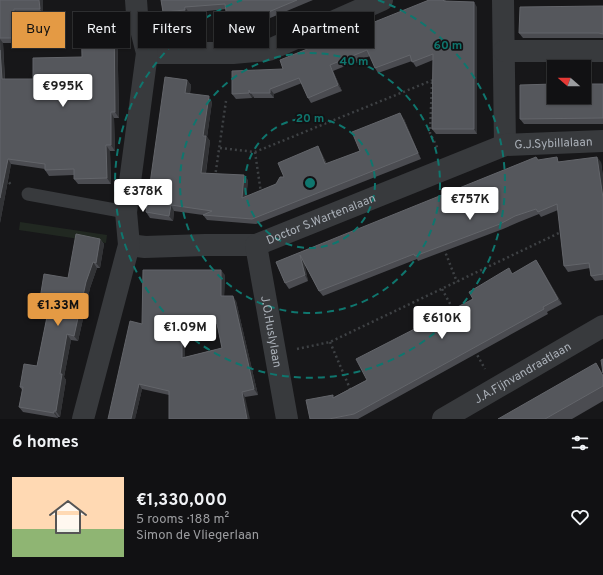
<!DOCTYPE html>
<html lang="en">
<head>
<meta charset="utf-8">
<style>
  body { margin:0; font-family:Overpass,sans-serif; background:#1a1a1c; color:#f1f3f6; height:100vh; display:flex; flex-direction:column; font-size:15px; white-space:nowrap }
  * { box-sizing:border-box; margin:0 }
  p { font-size:13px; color:#9c9da0 }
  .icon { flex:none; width:22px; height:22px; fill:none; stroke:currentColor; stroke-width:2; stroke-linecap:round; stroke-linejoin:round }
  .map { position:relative; height:419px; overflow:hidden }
  .drawer { display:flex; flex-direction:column; background:#111113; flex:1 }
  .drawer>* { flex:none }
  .top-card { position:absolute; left:12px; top:12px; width:400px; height:36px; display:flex; gap:8px }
  .needle { width:26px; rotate:290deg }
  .fabs { position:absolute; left:547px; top:60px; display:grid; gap:8px }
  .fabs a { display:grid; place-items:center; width:44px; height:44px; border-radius:0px; background:#111113; box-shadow:0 1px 3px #0004,0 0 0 1px #303133; font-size:20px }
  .price { position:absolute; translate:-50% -34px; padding:0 9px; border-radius:4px; background:#fff; color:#222; font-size:13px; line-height:26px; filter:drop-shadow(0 1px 2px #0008) }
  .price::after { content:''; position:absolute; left:50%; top:24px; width:12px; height:9px; margin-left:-6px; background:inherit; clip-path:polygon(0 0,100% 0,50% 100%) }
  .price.on { background:#e49a44; color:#111 }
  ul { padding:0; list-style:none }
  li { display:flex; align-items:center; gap:12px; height:100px; padding:0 12px }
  li span { display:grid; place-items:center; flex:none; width:112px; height:80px; border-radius:0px; color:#555 }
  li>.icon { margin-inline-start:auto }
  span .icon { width:48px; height:48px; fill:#fffc; stroke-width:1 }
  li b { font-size:17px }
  h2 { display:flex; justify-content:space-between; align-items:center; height:48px; padding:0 12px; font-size:17px }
  .pill { padding:0 14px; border-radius:0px; background:#111113; box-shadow:0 1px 3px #0004,0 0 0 1px #303133; font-size:14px; line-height:36px }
  .pill.on { background:#e49a44; color:#111 }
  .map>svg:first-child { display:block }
  .green { fill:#212821 }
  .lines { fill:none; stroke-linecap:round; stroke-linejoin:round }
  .path { stroke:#3e4144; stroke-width:2.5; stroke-dasharray:2 3; stroke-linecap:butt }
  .lane { stroke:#383a3d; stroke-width:13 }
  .street { stroke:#383a3d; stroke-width:22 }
  .wall { fill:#4b4c51; fill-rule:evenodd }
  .shaded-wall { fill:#323336 }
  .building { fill:#55575c; stroke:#63656a; fill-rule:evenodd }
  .ring { fill:none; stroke:#0f766e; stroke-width:2; stroke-dasharray:7 5 }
  .labels { text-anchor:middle; stroke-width:3.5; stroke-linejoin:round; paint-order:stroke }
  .street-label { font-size:12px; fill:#aab0b8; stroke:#121214 }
  .centre { fill:#0f766e; stroke:#121214; stroke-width:2 }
  .ring-label { font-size:12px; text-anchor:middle; font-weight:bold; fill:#0f766e; stroke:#121214; stroke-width:3.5; stroke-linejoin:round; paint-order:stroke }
</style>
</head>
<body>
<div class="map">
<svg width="603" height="419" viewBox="0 0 603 419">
  <rect width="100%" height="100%" fill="#171719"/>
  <!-- green -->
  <path class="green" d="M20,222l87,13 -1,8 -87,-13z"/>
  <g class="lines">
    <!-- path -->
    <g class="path">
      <path d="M228,18l2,13"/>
      <path d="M432,82l-2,51 8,16"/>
      <path d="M220,148l35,4 178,-72"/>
      <path d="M255,152l6,41"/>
      <path d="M215,177l11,-76"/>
      <path d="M0,179l8,2 4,5"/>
      <path d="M444,249l13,33"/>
      <path d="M442,289l12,22"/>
      <path d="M330,342l21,49"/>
      <path d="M297,349l33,-7 231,-110"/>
      <path d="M475,351l10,18"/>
    </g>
    <!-- lane -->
    <path class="lane" d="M28,194l98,18"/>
    <!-- street -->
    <g class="street">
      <path d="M503,0l2,145"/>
      <path d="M504,51h99"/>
      <path d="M147,53h86l36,-3 113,-50"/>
      <path id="s1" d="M129,245l16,2 60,-2h51l249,-100 98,-4"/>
      <path id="s2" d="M256,245l31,174"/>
      <path d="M83,419l46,-174 -3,-33 21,-159 -10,-39 -1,-14"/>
      <path id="s3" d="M443,419l160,-93"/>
    </g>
  </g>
  <!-- wall -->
  <g class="wall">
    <path d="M0,0h43v14h-25l1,29h-16l2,36h28l49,-22 32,-41 3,5 2,97h-5l1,33h-5l1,33h-33l-4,-5v-4l-25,1 -4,-6v-1l-34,-5 -11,59z"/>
    <path d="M161,0h152l-50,21 -32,3 -4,-5 -1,-10 -37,4v2l-23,2 -3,-5z"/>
    <path d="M429,0h16l1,1 31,6v127h-41l-4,-5 1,-69 -17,7 -4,-6 -34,12 -3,-5 -5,-12 -37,15 9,20 -31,12 -3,-5 -6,-15 -28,11v4h-20l-1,-2 -1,2 -16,1 -4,-5z"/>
    <path d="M603,6v32h-80l-4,-5z"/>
    <path d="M187,80l4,5 -1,9 22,8 -5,35 3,4 -4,32 42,7 -2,17 30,-13 8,-7 37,-25 6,12 33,-13 44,-32 17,40 -165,65 -49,-4 -4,-5 -29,-4 -1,10 -23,-3 -4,-6z"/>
    <path d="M603,84v40h-79l-4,-5z"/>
    <path d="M538,160l22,2h41l2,15v103l-8,1 -4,-5 -1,-8 -22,4 -4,-6 -6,-56 -17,7 -2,-3 -20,8 -16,7 -85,32 -1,-2 -94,37 -4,-5 -15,-28 4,18 -19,8 -4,-6 -9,-21z"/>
    <path d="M100,239l4,5 -4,24h-3l-7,20 -12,53 -7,-1 -7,37 2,3 -6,37h-2v1l-35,-6 -4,-5 3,-17 -2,-3 17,-21 11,-54 -5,-1 -4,-6 29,-27z"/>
    <path d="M536,260l4,6 22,38 -15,8 1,2 -190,105h-48l24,-22 33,-17 106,-81 40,-25z"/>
    <path d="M225,275l-1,21 12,5 22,94 -13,2 -76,-2 -27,-6 -7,30 7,-95zM185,324h32l5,24 -37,9z"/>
    <path d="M603,374v27l-31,18h-74z"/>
  </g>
  <!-- shaded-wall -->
  <g class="shaded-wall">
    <path d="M39,0h4v14l-3,-5z"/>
    <path d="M474,2l3,5v127l-3,-5z"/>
    <path d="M185,7l4,6v2l-4,-5z"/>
    <path d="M14,9l4,5 1,29 -4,-5z"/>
    <path d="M114,16l3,5 2,97 -4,-6z"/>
    <path d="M0,39l3,4 2,42 -3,-6z"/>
    <path d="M330,65l3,6 9,20 -4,-6z"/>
    <path d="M187,80l4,5 -2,13 -4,-5z"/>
    <path d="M270,89l4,5v4l-4,-5z"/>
    <path d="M249,90l4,6 -1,2 -3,-5z"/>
    <path d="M209,96l3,6 -5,35 3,4 -5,37 -4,-5 2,-37z"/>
    <path d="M111,112l3,6 1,33 -4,-6z"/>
    <path d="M400,113l4,6 17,40 -3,-6z"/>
    <path d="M106,145l4,6 1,33 -4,-6z"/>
    <path d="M318,146l3,6 8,18 -4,-6z"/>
    <path d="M597,157l4,5 2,15v21z"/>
    <path d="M8,159l3,5 -11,59v-25z"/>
    <path d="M244,175l4,5 -2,24 -4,-6z"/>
    <path d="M171,205l3,6 -1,10 -4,-5z"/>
    <path d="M100,239l4,5 -4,24 -4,-5z"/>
    <path d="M300,255l4,5 4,21 -3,-6z"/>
    <path d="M536,260l4,6 22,38 -4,-5z"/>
    <path d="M93,262l4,6 -7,20 -12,53 -4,-5 12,-54z"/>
    <path d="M221,270l4,5 -1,26 -3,-5z"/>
    <path d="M233,296l3,5 22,94 -4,-6z"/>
    <path d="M182,319l3,5v39l-3,-5z"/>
    <path d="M67,334l4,6 -7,37 2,3 -6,37 -4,-6 4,-37z"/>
    <path d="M596,363l7,11v2z"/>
    <path d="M139,384l3,5 -7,30h-4z"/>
    <path d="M242,392l3,5 5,22h-3z"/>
    <path d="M54,411l4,6v1l-4,-5z"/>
  </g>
  <!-- building -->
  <g class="building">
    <path d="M0,0h39l1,9h-26l1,29h-15z"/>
    <path d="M161,0h136l-38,16 -32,3 -2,-15 -40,3v3l-22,2z"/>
    <path d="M429,0h14l1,1 30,1v127h-42l1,-75 -21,8 -2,-7 -35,13 -8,-18 -37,15 8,20 -30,13 -9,-20 -29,11v4h-20l-1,-3v3l-17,1v-23l51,-2 -3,-9z"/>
    <path d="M603,6v28l-4,-1h-80l1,-26z"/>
    <path d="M81,16h33l1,96h-4v33h-5l1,33 -33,1v-10l-29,1v-6l-37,-5 -8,39v-148l2,29h31v-21l49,-1z"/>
    <path d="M165,77l22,3 -2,13 24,3 -6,40h3l-5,37 43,2 -2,23 34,-14 4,-7h4l-6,-14 40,-17 7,18 35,-13 -8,-19 48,-19 18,40 -166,66 -49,-4 9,-4 -41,-6 -2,11 -23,-4z"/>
    <path d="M554,84v13h30v-13h19v34l-83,1v-34z"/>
    <path d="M536,157l2,3 19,-3 1,5 39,-5 6,41v76l-12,2 -2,-13 -25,3 -7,-62 -19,8 -2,-3 -21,7 -15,8 -85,32 -1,-2 -95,37 -19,-36 5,20 -20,8 -9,-21z"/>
    <path d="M76,234l24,5 -4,24 -3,-1 -7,20 -12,54 -7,-2 -7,40h2l-6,37h-2v2l-35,-6 4,-20h-3l4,-23 13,2 12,-59 -10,-2 5,-31 24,4z"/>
    <path d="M536,260l22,39 -15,8 1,2 -190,105 -25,5h-19l-4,-19 27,-5v3l34,-18 -11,-21 117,-60 -4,-7 40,-24 3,6z"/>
    <path d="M143,270h78v26h12l21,93 -12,3 5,27h-78v-28l-30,-7 -8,35h-23l22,-98 12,3zM182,319h34l6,29 -40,10z"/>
    <path d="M603,359v14l-2,-13z"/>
    <path d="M596,363l7,13v10l-58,33h-47z"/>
  </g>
  <!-- distance rings -->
  <g class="ring">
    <circle cx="310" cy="183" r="65"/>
    <circle cx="310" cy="183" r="130"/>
    <path d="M378 0A195 195 0 1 1 242 0"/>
  </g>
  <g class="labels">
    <!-- street labels -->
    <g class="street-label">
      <text dy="4" stroke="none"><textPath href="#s1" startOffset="444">G.J.Sybillalaan</textPath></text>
      <text dy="4" stroke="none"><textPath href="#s1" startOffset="197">Doctor S.Wartenalaan</textPath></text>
      <text dy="4" stroke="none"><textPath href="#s2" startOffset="88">J.O.Huslylaan</textPath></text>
      <text dy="4" stroke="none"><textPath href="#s3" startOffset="92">J.A.Fijnvandraatlaan</textPath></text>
    </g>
  </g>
  <circle cx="310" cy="183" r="6" class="centre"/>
  <g class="ring-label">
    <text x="448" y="49">60 m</text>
    <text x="354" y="65">40 m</text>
    <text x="310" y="122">20 m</text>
  </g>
</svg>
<div class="fabs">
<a><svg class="needle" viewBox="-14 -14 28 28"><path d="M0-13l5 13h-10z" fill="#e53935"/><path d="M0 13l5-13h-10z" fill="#9c9da0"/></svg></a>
</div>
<b class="price" style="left:63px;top:108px">€995K</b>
<b class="price" style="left:143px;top:213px">€378K</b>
<b class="price" style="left:470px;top:221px">€757K</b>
<b class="price on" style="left:58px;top:327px">€1.33M</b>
<b class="price" style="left:442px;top:340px">€610K</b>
<b class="price" style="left:185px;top:349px">€1.09M</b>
<div class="top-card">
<a class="pill on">Buy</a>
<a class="pill">Rent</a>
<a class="pill">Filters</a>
<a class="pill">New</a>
<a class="pill">Apartment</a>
</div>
</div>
<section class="drawer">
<h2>6 homes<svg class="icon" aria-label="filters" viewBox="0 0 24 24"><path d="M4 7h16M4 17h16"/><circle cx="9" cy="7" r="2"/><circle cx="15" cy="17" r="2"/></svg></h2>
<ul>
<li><span style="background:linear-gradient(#ffd9b3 65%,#8fb573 0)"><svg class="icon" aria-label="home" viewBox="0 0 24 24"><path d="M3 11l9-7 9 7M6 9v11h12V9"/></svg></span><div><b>€1,330,000</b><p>5 rooms · 188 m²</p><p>Simon de Vliegerlaan</p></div><svg class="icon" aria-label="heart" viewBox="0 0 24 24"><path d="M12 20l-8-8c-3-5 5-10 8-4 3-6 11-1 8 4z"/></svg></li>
</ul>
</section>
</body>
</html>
